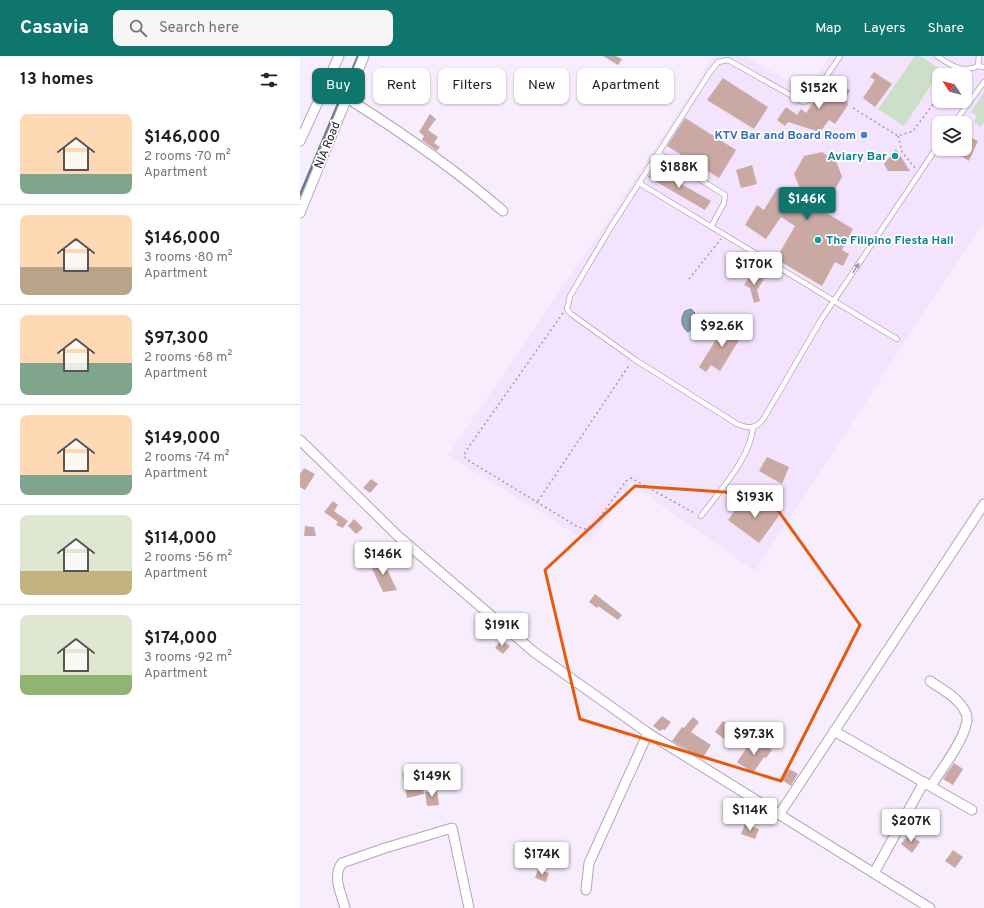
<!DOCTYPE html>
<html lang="en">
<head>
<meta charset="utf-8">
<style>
  body { margin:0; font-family:Overpass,sans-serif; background:#f6f6f6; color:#202124; height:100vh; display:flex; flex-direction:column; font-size:15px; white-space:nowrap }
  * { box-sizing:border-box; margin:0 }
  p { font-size:13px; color:#757577 }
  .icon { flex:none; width:22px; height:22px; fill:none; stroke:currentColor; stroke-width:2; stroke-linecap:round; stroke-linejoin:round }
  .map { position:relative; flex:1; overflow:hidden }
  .sheet { display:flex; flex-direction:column; background:#fff; width:300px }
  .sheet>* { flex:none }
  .guide { position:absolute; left:12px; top:12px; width:380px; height:36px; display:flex; gap:8px }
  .needle { width:26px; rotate:306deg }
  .tools { position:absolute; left:632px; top:12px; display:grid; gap:8px }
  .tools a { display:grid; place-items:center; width:40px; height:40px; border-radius:8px; background:#fff; box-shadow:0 1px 3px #0004; font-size:20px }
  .price { position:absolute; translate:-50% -34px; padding:0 9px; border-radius:4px; background:#fff; color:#222; font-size:13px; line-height:26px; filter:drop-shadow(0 1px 2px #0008) }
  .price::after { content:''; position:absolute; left:50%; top:24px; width:12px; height:9px; margin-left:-6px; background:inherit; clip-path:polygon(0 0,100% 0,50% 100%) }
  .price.active { background:#0f766e; color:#fff }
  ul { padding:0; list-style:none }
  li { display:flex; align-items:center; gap:12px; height:100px; padding:0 20px }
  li+li { border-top:1px solid #e0e0e0 }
  li span { display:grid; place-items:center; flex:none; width:112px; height:80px; border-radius:8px; color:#555 }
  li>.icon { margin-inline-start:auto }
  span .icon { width:48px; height:48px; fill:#fffc; stroke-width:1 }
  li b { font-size:17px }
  h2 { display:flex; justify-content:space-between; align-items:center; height:48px; padding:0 20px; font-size:17px }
  .pill { padding:0 14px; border-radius:8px; background:#fff; box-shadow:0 1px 3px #0004; font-size:14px; line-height:36px }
  .pill.active { background:#0f766e; color:#fff }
  header { display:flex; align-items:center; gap:24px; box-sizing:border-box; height:56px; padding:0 20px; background:#0f766e; color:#fff }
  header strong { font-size:19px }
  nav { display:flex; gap:22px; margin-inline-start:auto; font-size:14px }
  .search { width:280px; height:36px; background:#f6f6f6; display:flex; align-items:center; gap:10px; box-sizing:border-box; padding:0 14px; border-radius:8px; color:#757577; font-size:15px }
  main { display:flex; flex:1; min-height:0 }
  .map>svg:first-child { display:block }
  .built { fill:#f3e3fd; fill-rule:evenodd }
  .green { fill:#cedfc9 }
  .water { fill:#829db0; stroke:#687989 }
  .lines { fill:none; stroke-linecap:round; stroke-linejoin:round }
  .stream { stroke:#687989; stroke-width:2.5 }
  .building { fill:#caa9a5 }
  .service-casing { stroke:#b3a4bd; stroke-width:6 }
  .minor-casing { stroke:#b3a4bd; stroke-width:11 }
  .path { stroke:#a49ca9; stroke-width:1.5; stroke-dasharray:2 3; stroke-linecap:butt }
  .service { stroke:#fff; stroke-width:4.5 }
  .minor { stroke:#fff; stroke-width:9 }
  .oneway { fill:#9f9ca1 }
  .marked { fill:none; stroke:#e8590c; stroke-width:3; stroke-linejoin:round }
  .shop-dot { fill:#3f7fe0; stroke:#fff; stroke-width:1.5 }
  .culture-dot { fill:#0f9aa8; stroke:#fff; stroke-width:1.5 }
  .labels { text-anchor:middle; stroke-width:3.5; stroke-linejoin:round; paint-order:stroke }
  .shop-label { font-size:12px; font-weight:bold; fill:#366cbe; stroke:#fff; text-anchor:end }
  .street-label { font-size:12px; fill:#2a242e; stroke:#fff }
  .culture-label { font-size:12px; font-weight:bold; fill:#0d838f; stroke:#fff; text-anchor:end }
</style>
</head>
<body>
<header>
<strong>Casavia</strong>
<div class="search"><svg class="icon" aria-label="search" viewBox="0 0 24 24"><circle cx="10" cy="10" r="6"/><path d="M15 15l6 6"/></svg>Search here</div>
<nav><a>Map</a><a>Layers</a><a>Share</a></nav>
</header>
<main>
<section class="sheet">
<h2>13 homes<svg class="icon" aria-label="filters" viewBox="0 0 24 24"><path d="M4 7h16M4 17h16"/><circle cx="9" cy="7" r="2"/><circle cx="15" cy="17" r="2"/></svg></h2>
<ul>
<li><span style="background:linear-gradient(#ffd9b3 75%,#7fa58c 0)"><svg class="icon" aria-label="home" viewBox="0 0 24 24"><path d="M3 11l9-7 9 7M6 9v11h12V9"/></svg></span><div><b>$146,000</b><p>2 rooms · 70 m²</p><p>Apartment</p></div></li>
<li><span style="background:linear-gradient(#ffd9b3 65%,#b9a48a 0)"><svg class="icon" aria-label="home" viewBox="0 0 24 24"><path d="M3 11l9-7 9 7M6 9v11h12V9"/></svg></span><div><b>$146,000</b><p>3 rooms · 80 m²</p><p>Apartment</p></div></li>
<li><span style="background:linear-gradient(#ffd9b3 60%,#7fa58c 0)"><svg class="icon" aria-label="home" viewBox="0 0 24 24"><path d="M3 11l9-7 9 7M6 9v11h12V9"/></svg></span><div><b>$97,300</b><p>2 rooms · 68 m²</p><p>Apartment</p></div></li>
<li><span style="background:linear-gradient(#ffd9b3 75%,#7fa58c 0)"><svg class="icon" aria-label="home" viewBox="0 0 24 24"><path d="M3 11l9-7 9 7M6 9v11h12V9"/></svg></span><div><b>$149,000</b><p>2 rooms · 74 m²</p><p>Apartment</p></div></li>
<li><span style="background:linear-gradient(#dfe7d0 70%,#c2b280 0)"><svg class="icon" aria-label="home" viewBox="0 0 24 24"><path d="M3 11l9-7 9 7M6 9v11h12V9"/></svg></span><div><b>$114,000</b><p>2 rooms · 56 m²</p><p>Apartment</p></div></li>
<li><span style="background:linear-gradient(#dfe7d0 75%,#8fb573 0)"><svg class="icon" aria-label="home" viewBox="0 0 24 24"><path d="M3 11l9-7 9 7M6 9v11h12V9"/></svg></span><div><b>$174,000</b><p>3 rooms · 92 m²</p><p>Apartment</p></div></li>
</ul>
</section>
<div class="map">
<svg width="684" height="852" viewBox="0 0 684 852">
  <rect width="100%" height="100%" fill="#f7edfd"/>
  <!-- built -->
  <path class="built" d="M414,0h32l60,36 24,-36h154v165l-229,350 -125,-88 -40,60 -142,-88 159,-233zM639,19h26v26h-26zM639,67h26v26h-26z"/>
  <!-- green -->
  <g class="green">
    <path d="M615,0h5l21,14 -37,56 -26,-17z"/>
    <path d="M684,36v30l-3,5 -8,-5 4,-6 -6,-4z"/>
  </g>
  <!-- water -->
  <path class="water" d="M391,253l4,4 -5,8 4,6 -6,5c-7,-5 -8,-14 -3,-21z"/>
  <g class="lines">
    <!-- stream -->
    <path class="stream" d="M0,139l58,-139"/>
  </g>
  <!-- building -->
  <g class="building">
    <path d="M303,0h13l6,3 -4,6z"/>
    <path d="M574,16l18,12 -17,23 -12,-9 12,-18 -5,-3z"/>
    <path d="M423,22l45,29 -14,22 -47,-29z"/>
    <path d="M186,27l-9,15 -9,-7 5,-7z"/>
    <path d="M540,28l10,6 -4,8 2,7 -13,19 -6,-4 -9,12 -32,-10 -3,4 -8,-6 9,-13 11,8 4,-6 5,4 17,-25 12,4z"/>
    <path d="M130,58l6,5 -8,11 10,7 -4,6 6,4 -3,4 -15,-11 2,-4 -5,-4z"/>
    <path d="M385,62l51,32 -17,28 -52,-32z"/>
    <path d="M665,80l5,4 2,-2 6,3 -9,20 -11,-7 2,-5h5z"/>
    <path d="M596,93l14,22h-22l-4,-7z"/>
    <path d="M522,96l15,11 5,14 -9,16 -28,7 48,29 -11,21 7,4 -6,12 -8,-4 -13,24 -46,-27 19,-33 -14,-9 -15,22 -21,-14 12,-20 7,5 14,-23 28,16 -12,-29 10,-18z"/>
    <path d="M452,109l5,19 -16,4 -5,-18z"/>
    <path d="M353,112l58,33 -6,9 -57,-33z"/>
    <path d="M452,216l12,7 -7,11 3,11 -6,2 -4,-15 -6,-3z"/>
    <path d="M427,266l17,10 -24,39 -9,-6 -5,7 -7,-5z"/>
    <path d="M467,401l22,10 -7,17 -23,-13z"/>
    <path d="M4,412l11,6 -10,16 -5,-3v-13z"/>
    <path d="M71,423l7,5 -8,9 -7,-5z"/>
    <path d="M462,443l19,14 -22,30 -31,-23 14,-19 12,9z"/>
    <path d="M33,445l5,4 -4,6 14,10 -5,7 -7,-3 2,-3 -14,-10z"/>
    <path d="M54,463l9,9 -7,6 -8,-8z"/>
    <path d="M5,470l9,1 2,9h-12z"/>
    <path d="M82,503l15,31 -14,2 -14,-30z"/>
    <path d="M295,538l27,21 -4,5 -20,-14 -1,2 -8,-6z"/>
    <path d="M201,584l9,6 -7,8 -8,-6z"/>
    <path d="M362,660l9,6 -6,8 -2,-1 -3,2 -7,-5z"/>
    <path d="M393,661l6,5 -8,10 20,13 -9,14 -30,-18 10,-14 2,1z"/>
    <path d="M423,665l14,9 -9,12 -13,-10z"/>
    <path d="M449,683l10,7 2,-3 11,7 -6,8 -2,-1 -11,16 -16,-11 9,-13 -2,-2z"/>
    <path d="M654,707l9,6 -10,16 -10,-6z"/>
    <path d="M489,713l9,5 -7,12 -9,-6z"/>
    <path d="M119,714l5,24 -17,4 -5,-25z"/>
    <path d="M137,735l2,14 -12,1 -2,-14z"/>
    <path d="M446,746l8,5 -8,14 -7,-4z"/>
    <path d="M445,768l14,5 -4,10 -14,-5z"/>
    <path d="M609,778l11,8 -8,11 -11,-9z"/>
    <path d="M653,794l10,7 -8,11 -10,-7z"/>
    <path d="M238,814l11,3 -3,9 -11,-4z"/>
  </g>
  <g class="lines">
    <!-- service casing -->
    <g class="service-casing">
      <g id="service">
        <path d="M540,0l-26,39 -5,5 -6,2 -75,-42 -10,2 -8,10 -99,155 -41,69 -3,13 4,5 63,45 103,65c12,5 19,5 27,-6l57,-98 118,-176"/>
        <path d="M637,0c13,9 26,18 41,10l6,1"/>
        <path d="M678,10l1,-10"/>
        <path d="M654,67l30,-41"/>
        <path d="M358,97l67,42 -1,8 -13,24"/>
        <path d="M339,127l258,156"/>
        <path d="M401,460c18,-24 50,-59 52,-89"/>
      </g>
    </g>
    <!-- minor casing -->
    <g class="minor-casing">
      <g id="minor">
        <path d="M47,42c54,34 108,71 156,113"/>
        <path d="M0,85l39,-85"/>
        <path d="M0,157l64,-157"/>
        <path d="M0,384l99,97 135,115 114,81 282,175"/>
        <path d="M630,625c11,8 26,15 33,27 4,5 5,11 3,17 -4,18 -25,45 -35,61"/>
        <path d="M534,675l138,79"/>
        <path d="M479,759l205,-311"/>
        <path d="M574,817l50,-91"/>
        <path d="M286,834l3,-27 59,-130"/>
        <path d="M45,852c-4,-15 -13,-32 -3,-45l43,-15 67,-20 17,80"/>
      </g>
    </g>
    <!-- path -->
    <g class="path">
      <path d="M553,52l45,28 15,-5 26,-35"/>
      <path d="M598,80l4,16 14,17"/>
      <path d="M389,223l32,-40"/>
      <path d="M263,257l-95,135 -4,7 2,4 112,68 7,2 10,-5 31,-43 5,-3 65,36"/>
      <path d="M238,445l92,-137"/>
    </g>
    <!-- service -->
    <use href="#service" class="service"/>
    <!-- minor -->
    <use href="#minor" class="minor"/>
  </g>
  <!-- one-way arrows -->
  <defs><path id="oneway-solid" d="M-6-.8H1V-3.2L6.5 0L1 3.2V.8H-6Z"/></defs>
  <use class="oneway" href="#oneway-solid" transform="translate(556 212) rotate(-57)"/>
  <!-- marked area -->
  <path class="marked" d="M335,430l132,9 93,130 -79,156 -201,-62 -35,-149z"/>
  <!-- markers -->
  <circle class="shop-dot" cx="564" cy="79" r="4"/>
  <g class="culture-dot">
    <circle cx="595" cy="100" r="4"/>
    <circle cx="518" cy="184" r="4"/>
  </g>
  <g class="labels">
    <!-- shop labels -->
    <g class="shop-label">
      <text x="556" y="83">KTV Bar and Board Room</text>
    </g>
    <!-- street labels -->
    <g class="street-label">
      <text transform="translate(27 89) rotate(-68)" y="4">NIA Road</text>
    </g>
    <!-- culture labels -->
    <g class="culture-label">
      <text x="587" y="104">Aviary Bar</text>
      <text x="526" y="188" text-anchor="start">The Filipino Fiesta Hall</text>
    </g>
  </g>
</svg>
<div class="tools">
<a><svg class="needle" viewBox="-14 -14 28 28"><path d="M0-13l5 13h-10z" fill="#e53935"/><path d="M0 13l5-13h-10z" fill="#757577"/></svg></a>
<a><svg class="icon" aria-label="layers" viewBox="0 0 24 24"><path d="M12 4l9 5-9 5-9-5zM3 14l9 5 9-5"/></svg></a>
</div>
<b class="price" style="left:519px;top:54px">$152K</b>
<b class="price" style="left:379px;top:133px">$188K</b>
<b class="price active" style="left:507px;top:165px">$146K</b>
<b class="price" style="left:454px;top:230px">$170K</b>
<b class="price" style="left:422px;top:292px">$92.6K</b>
<b class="price" style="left:455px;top:463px">$193K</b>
<b class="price" style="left:83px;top:520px">$146K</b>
<b class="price" style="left:202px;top:591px">$191K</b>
<b class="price" style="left:454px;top:700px">$97.3K</b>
<b class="price" style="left:132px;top:742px">$149K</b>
<b class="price" style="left:450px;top:776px">$114K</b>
<b class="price" style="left:611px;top:787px">$207K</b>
<b class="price" style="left:242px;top:820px">$174K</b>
<div class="guide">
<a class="pill active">Buy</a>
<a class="pill">Rent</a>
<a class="pill">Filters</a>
<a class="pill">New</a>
<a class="pill">Apartment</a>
</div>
</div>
</main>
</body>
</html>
